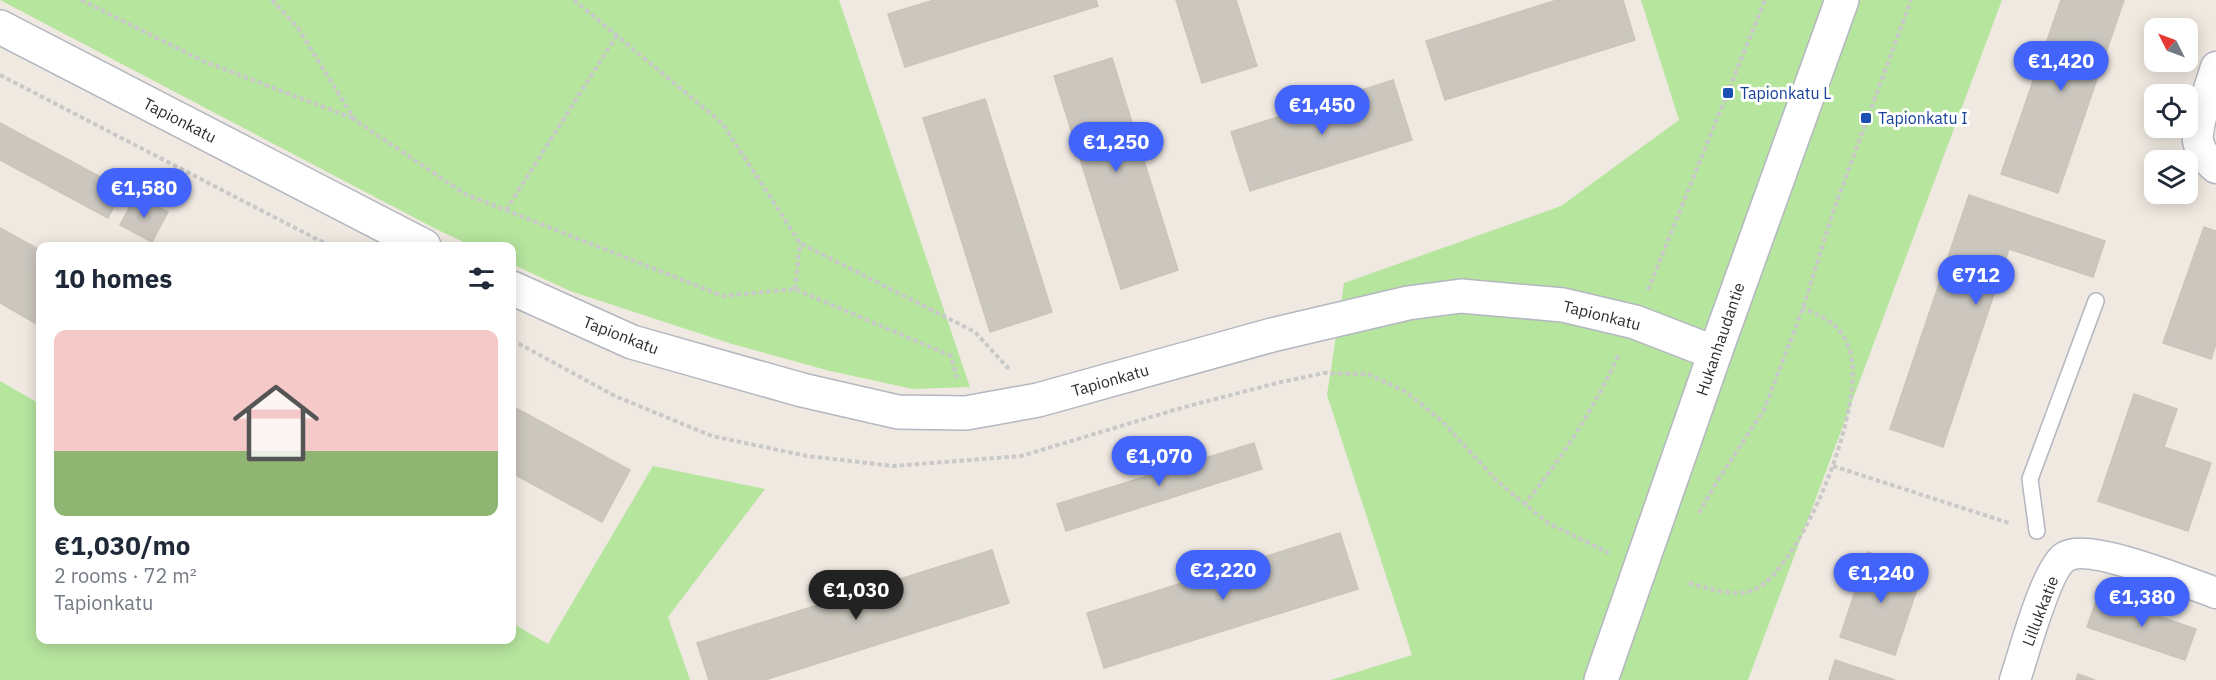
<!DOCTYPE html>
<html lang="en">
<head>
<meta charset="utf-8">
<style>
  body { margin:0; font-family:"IBM Plex Sans",sans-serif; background:#f2f2f3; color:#1f2937; height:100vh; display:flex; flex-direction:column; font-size:22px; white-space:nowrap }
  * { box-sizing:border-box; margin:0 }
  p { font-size:20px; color:#747a83 }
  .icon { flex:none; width:33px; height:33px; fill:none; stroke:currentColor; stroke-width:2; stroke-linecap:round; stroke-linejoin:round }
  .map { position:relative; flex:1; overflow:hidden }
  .side { position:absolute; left:36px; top:242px; width:480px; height:402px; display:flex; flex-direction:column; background:#fff; border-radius:12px; box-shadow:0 3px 15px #0003 }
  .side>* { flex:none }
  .needle { width:39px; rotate:312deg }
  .controls { position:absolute; left:2144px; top:18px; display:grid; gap:12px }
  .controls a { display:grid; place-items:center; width:54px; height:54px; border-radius:12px; background:#fff; box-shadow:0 3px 15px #0003; font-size:30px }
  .price { position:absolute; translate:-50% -51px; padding:0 14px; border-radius:21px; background:#4264fb; color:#fff; font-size:20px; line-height:39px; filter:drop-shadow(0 2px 3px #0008) }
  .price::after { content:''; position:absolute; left:50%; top:36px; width:18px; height:14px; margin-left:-9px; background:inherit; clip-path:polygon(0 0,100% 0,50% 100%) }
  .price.current { background:#222; color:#fff }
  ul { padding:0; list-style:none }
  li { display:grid; align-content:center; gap:12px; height:318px; padding:0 18px }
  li+li { border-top:2px solid #e0e1e3 }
  li span { display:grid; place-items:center; height:186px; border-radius:12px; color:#555 }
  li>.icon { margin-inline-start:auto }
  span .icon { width:108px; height:108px; fill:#fffc; stroke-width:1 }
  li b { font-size:26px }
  h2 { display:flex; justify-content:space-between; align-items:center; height:72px; padding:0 18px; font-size:26px }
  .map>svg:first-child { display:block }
  .green { fill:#b6e59e }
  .building { fill:#cbc7bf; stroke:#cbc5ba; stroke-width:1.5 }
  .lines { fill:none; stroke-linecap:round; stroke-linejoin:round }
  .lane-casing { stroke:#b4b7c1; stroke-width:18 }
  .street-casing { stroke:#b4b7c1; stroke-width:33 }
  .secondary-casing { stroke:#b4b7c1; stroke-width:36 }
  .path { stroke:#c9c9c9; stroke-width:4; stroke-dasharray:4.5 3; stroke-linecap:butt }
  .lane { stroke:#fff; stroke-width:15 }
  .street { stroke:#fff; stroke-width:30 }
  .secondary { stroke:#fff; stroke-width:33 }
  .transit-dot { fill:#1a4fb4; stroke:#fff; stroke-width:2 }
  .labels { text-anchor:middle; stroke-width:6; stroke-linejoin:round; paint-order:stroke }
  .transit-label { font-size:16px; fill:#164399; stroke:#fff; text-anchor:start }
  .street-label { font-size:16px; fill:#2e2e2e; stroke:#fff }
</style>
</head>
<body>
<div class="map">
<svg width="2216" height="680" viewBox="0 0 2216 680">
  <rect width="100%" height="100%" fill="#efe9e1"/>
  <!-- green -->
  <g class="green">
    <path d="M0,0h839l131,387 -57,2 -83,-18 -98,-27 -162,-53 -58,-27v-18h-40l-36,-17z"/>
    <path d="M1641,0h361l-254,680h-417l81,-25 -85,-260 17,-112 217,-77 118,-86z"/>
    <path d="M0,381l40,23v235h472v-16l36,21 105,-178 112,23 -97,128 22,63h-690z"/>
  </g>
  <!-- building -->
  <g class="building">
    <path d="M934,0h162l2,6 -193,61 -17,-53z"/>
    <path d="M1176,0h60l21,66 -55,17z"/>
    <path d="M1557,0h66l12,40 -190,60 -19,-59z"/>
    <path d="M2061,0h63l-66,193 -57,-19z"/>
    <path d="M1112,58l66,212 -57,19 -67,-213z"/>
    <path d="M1393,80l19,60 -162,51 -19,-59z"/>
    <path d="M985,99l67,213 -62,20 -67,-214z"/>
    <path d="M0,123l123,66 -15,29 -108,-58z"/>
    <path d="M136,195l32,17 -16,30 -32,-17z"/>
    <path d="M1969,195l136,46 -12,36 -84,-28 -66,198 -53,-18z"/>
    <path d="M2204,227l12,4v113l-5,15 -48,-16z"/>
    <path d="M0,228l40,22v76l-40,-23z"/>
    <path d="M2134,394l43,15 -13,38 47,16 -23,68 -90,-30z"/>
    <path d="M512,406l118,64 -28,52 -90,-49z"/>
    <path d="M1254,443l8,26 -196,62 -9,-27z"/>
    <path d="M1340,533l18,56 -254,79 -17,-55z"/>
    <path d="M992,550l17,53 -244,77h-56l-12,-37z"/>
    <path d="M1868,552l55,19 -28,84 -55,-18z"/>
    <path d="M2098,596l98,33 -11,31 -98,-33z"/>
    <path d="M1835,660l60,20h-66z"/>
    <path d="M2078,674l17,6h-19z"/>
  </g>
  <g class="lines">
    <!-- lane casing -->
    <g class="lane-casing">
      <path id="lane" d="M2037,531l-7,-52 66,-178"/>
    </g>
    <!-- street casing -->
    <g class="street-casing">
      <g id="street">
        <path d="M2216,67c-5,16 -20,59 -18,74 2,10 10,21 18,27"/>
        <path d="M2015,680c8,-24 31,-111 50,-123 23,-15 123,26 151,36"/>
      </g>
    </g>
    <!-- secondary casing -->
    <g class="secondary-casing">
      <g id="secondary">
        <path d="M0,27l424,219"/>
        <path d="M512,288l120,54 170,48 96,22 68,1 72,-13 234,-65 136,-32 53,-7 102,9 72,17 80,31"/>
        <path d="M1601,680l114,-327 127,-353"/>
      </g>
    </g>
    <!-- path -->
    <g class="path">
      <path d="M81,0l122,61 152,58"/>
      <path d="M272,0l26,28 57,92 110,74 258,102 72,-7 156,67 6,22"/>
      <path d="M574,0l148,123 78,120 175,89 34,37"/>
      <path d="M0,75l330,171"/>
      <path d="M506,210l111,-175"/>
      <path d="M795,289l5,-46"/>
      <path d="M1648,290l117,-290"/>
      <path d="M512,340l103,56 97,40 95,20 86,10 128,-10 160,-48 96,-25 47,-10 44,1 38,18 36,29 55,60 51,42 61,30"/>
      <path d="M1833,466l176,57"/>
      <path d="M1524,505c38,-47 70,-96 95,-151"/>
      <path d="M1699,513l17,-30 48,-73 39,-102 30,-96 78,-212"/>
      <path d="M1689,583c19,5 48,16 67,6 48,-26 113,-189 93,-241 -9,-24 -24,-30 -46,-40"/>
    </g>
    <!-- lane -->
    <use href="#lane" class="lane"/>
    <!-- street -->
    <use href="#street" class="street"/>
    <!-- secondary -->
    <use href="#secondary" class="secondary"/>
  </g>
  <!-- markers -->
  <g class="transit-dot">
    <rect x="1722" y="87" width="12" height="12" rx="3"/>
    <rect x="1860" y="112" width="12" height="12" rx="3"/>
  </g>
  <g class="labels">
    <!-- transit labels -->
    <g class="transit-label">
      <text x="1740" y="99">Tapionkatu L</text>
      <text x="1878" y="124">Tapionkatu I</text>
    </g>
    <!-- street labels -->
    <g class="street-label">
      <text transform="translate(180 120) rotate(27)" y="6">Tapionkatu</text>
      <text transform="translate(1602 315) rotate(14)" y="6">Tapionkatu</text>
      <text transform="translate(621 335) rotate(21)" y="6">Tapionkatu</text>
      <text transform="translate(1720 339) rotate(-71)" y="6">Hukanhaudantie</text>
      <text transform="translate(1110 380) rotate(-16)" y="6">Tapionkatu</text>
      <text transform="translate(2040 611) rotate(-69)" y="6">Lillukkatie</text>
    </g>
  </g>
</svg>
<div class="controls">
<a><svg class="needle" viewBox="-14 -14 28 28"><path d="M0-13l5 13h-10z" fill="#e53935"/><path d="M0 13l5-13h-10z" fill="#747a83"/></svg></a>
<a><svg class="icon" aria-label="locate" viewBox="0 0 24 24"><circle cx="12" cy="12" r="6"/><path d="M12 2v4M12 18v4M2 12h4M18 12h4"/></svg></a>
<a><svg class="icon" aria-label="layers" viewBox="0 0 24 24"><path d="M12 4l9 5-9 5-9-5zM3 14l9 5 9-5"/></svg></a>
</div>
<b class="price" style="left:2061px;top:92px">€1,420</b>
<b class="price" style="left:1322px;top:136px">€1,450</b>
<b class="price" style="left:1116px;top:173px">€1,250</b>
<b class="price" style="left:144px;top:219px">€1,580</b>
<b class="price" style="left:1976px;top:306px">€712</b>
<b class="price" style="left:1159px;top:487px">€1,070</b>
<b class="price" style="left:1223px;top:601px">€2,220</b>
<b class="price" style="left:1881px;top:604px">€1,240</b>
<b class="price current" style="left:856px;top:621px">€1,030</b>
<b class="price" style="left:2142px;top:628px">€1,380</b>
<section class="side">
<h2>10 homes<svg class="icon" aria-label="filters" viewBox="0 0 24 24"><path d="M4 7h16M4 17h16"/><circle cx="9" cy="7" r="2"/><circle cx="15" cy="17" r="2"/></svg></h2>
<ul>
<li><span style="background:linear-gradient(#f6c9c9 65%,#8fb573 0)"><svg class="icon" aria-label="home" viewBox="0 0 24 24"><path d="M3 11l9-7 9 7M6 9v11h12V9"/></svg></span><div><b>€1,030/mo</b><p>2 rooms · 72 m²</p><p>Tapionkatu</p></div></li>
</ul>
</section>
</div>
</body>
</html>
